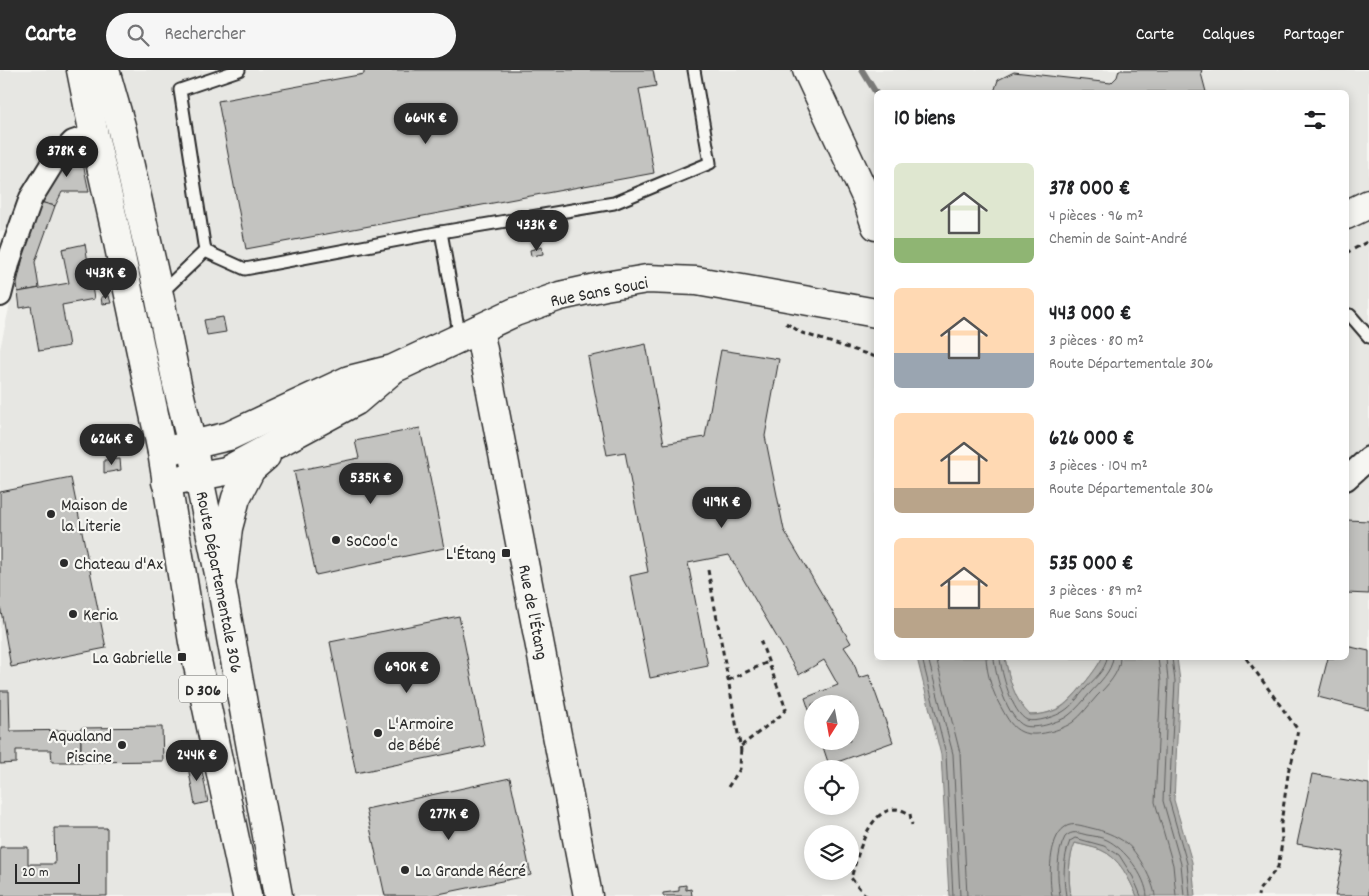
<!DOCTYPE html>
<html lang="fr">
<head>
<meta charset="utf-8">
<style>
  body { margin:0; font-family:Dekko,sans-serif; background:#f6f6f6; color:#202124; height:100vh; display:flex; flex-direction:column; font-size:19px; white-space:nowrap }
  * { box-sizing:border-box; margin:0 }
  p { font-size:16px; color:#757577 }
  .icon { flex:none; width:28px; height:28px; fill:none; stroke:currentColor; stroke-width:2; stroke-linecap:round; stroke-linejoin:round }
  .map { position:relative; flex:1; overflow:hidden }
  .drawer { position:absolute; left:874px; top:20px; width:475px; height:570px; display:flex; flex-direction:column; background:#fff; border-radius:8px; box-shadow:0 2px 12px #0003 }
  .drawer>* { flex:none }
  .needle { width:32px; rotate:191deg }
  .tools { position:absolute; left:804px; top:625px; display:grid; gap:10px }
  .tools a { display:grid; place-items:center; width:55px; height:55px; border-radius:50%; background:#fff; box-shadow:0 2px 12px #0003; font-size:25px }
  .scale { position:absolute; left:15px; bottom:12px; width:65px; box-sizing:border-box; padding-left:5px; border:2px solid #2b2b2b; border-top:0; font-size:14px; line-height:18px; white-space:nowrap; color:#2b2b2b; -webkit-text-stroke:4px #f6f6f2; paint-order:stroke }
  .price { position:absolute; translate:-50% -42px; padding:0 11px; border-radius:18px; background:#2b2b2b; color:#fff; font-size:16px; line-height:32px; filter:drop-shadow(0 1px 2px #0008) }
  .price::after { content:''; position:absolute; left:50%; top:30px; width:15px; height:11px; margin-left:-8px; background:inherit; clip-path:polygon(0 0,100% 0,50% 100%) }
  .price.current { background:#222; color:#fff }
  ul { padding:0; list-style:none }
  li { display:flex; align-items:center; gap:15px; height:125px; padding:0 20px }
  li span { display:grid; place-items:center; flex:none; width:140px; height:100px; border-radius:8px; color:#555 }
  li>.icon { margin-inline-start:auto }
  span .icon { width:60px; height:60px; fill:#fffc; stroke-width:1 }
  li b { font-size:21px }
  h2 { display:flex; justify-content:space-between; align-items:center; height:60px; padding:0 20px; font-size:21px }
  header { display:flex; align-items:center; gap:30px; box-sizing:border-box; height:70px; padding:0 25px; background:#2b2b2b; color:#fff }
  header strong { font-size:24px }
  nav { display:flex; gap:28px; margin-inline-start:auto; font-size:18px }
  .search { width:350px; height:45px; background:#f6f6f6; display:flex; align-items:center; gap:12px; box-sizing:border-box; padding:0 18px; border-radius:28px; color:#757577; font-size:19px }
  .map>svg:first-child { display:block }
  .built { fill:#e7e7e3; fill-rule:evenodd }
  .green { fill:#d9d9d5; stroke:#828280 }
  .water { fill:#aeaeab; stroke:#7a7a78 }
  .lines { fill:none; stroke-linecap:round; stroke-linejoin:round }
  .shore { stroke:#5f5f5e; stroke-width:1 }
  .stream { stroke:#7a7a78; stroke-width:6 }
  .building { fill:#c3c3c0; stroke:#2b2b2b }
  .lane-casing { stroke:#2b2b2b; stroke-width:15 }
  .street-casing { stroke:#2b2b2b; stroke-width:26 }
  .secondary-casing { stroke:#2b2b2b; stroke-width:31 }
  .primary-casing { stroke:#2b2b2b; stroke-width:31 }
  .path { stroke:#2b2b2b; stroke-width:3; stroke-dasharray:5 4; stroke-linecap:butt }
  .lane { stroke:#f6f6f2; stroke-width:11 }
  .street { stroke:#f6f6f2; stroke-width:22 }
  .secondary { stroke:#f6f6f2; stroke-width:28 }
  .primary { stroke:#f6f6f2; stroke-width:28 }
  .poi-dot { fill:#2b2b2b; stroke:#f6f6f2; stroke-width:2 }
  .labels { text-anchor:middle; stroke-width:4.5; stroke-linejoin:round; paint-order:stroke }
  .shield { fill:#f6f6f2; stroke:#686867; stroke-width:1 }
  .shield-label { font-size:16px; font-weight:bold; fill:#2b2b2b }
  .street-label { font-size:18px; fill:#2b2b2b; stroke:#f6f6f2 }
  .poi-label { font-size:18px; fill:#2b2b2b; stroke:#f6f6f2; text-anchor:start }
</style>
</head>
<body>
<header>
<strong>Carte</strong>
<div class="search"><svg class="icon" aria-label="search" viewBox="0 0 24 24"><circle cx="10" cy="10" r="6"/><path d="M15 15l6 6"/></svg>Rechercher</div>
<nav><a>Carte</a><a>Calques</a><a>Partager</a></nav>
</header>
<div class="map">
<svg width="1369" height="826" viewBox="0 0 1369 826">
  <rect width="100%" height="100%" fill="#f6f6f2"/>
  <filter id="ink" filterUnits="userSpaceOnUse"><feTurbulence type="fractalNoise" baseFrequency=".02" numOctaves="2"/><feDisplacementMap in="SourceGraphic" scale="10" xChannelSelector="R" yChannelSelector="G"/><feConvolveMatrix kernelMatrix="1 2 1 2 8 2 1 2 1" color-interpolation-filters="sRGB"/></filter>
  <g filter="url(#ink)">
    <!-- built -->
    <path class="built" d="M0,0h1369v826h-1369v-547l25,-113 -25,-5zM876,22h470v566h-470zM812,634h38v37h-38zM812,699h38v37h-38zM812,764h38v37h-38z"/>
    <!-- green -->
    <g class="green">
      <path d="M1005,588h97c-4,10 -32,45 -43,50 -10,5 -19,7 -30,7 -15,-15 -20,-37 -24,-57z"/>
      <path d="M1074,773c9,2 19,4 27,7 19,8 28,29 36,46h-66c-3,-18 -2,-36 3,-53z"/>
    </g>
    <!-- water -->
    <path class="water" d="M917,588h88c4,20 9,42 25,57 11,0 20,-2 30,-7 10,-5 38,-40 42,-50h75l3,23 -6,119 18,62 3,34h-58c-8,-17 -17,-38 -36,-46 -8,-3 -18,-5 -26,-7 -7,17 -7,36 -4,53h-122l-8,-141z"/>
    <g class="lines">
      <!-- shore -->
      <g class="shore">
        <path d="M922,588l24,96 7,142"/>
        <path d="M928,588l25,96 7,142"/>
        <path d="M936,588l24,95 7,143"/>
        <path d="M986,588c1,17 7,36 16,51 5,9 10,19 20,23 13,6 40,-2 51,-10 9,-7 16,-17 24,-26 10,-10 23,-23 23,-38"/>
        <path d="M994,588c1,17 13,61 31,68 7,2 20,0 27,-3 5,-2 13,-4 17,-8 8,-6 15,-15 21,-22 9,-10 22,-22 23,-35"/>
        <path d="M1000,588c1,14 12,55 27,62 9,3 30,-4 37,-9 8,-5 15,-15 21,-22 8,-9 21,-19 22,-31"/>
        <path d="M1158,588l3,24 -6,120 18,63 3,31"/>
        <path d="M1166,588l2,23 -5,120 18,63 3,32"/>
        <path d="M1172,588l3,23 -6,119 18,63 3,33"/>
        <path d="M1052,826c-3,-17 -4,-58 13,-69 8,-5 17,-1 26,1 13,3 24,7 35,15 11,8 28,39 29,53"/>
        <path d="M1060,826c-3,-19 -4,-42 5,-59 7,-7 14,-4 22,-2 7,1 14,2 20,5 17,8 39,36 40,56"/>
        <path d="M1066,826c-3,-18 -3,-38 4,-55l5,-3 29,8 15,9 14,22 8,19"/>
      </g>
      <!-- stream -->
      <path class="stream" d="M862,0l14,23"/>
    </g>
    <!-- building -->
    <g class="building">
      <path d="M364,0h289l3,16 -17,3 15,84 -408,76 -28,-148 146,-27z"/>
      <path d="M1119,0h83l-1,3 5,19h-212l4,-12 16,-8 97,11 6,-6z"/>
      <path d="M79,74l10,48h-27l-7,14 -15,-4 13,-31z"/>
      <path d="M40,132l15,4 -20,56 4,26 -21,4 -1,-9 14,-59z"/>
      <path d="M85,174l9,55 -32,6 7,41 -30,5 -8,-45 -11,2 -2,-16 51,-9 -7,-34z"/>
      <path d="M542,177l1,7 -12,2 -1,-6z"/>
      <path d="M109,226l2,7 -9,1 -1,-7z"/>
      <path d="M223,247l3,15 -19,3 -3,-15z"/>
      <path d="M646,274l18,100 41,-7 16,-87 58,9 -14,77 19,94 67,113 -7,4 9,13 6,18 10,-3 24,67 -64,23 -8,-24h29v-37h-38v15l-7,-21 33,-13 -14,-25 -25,15 -70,-120 -41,8 20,103 -58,12 -20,-102 18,-4 -23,-120 -18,3 -19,-98z"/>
      <path d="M420,358l24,120 -128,27 -22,-104 65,-13 -4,-17z"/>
      <path d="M120,389l1,11 -17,3v-13z"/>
      <path d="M71,408l35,170 -95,19 -11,-62v-113z"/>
      <path d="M1347,450l22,1v73l-23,-1z"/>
      <path d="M459,546l26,130 -129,27 -26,-131z"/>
      <path d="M1346,576l23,5v59l-51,-13 10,-39h18z"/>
      <path d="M0,621h9l1,40 71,-1v32h-29l-1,-12h-35v13l-16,1z"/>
      <path d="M162,657l1,34 -82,1v-34z"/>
      <path d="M200,690l8,42 -13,3 -8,-44z"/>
      <path d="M1312,704l57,10v112h-34l9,-44 -47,-8z"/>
      <path d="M510,708l21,97 -102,21h-44l-19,-87z"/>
      <path d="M54,758h53v68h-107v-49h28v17h27z"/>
      <path d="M686,815v5l5,-1 1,7h-29v-3l16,-2v-5z"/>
    </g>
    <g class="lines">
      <!-- lane casing -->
      <g class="lane-casing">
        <g id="lane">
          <path d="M441,162l19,106"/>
          <path d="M205,181l40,18 196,-37 173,-29 96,-40 -16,-93"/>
          <path d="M160,224l45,-43 -25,-161 59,-20"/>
          <path d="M1350,245l19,22"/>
        </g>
      </g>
      <!-- street casing -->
      <g class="street-casing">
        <g id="street">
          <path d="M0,225l9,-35 22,-62 21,-34 21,-22 21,-7"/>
          <path d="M1346,409l23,-21"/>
        </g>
      </g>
      <!-- secondary casing -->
      <g class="secondary-casing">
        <g id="secondary">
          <path d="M807,0l59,127 10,29"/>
          <path d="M1346,145l23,-11"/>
          <path d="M479,259l109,567"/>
          <path d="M162,382l67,-16 120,-56 44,-11 122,-57 45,-16 45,-10 42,-7 50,2 179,32"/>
          <path d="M166,412l60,-11 130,-70 34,-29"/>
          <path d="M222,508l6,-50 8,-30 15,-29 15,-13"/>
        </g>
      </g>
      <!-- primary casing -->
      <g class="primary-casing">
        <g id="primary">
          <path d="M81,0l13,65 21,93 47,224 31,190 54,254"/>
          <path d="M105,0l16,56 38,169 18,89 15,61 29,138 57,313"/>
        </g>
      </g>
      <!-- path -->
      <g class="path">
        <path d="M1346,183l23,-12"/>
        <path d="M786,253l16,10 74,24"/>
        <path d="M708,500l33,180"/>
        <path d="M1246,588l52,72 -6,31 -3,7 -8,55 1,20 -4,24 -19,23 -1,6"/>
        <path d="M729,610l39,-18"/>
        <path d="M728,717l12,-18 1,-23 40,-31 5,-6 -27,-72"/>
        <path d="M866,826l-15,-18c7,-22 16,-68 45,-69 4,0 10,3 14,5l2,11"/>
      </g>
      <!-- lane -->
      <use href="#lane" class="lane"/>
      <!-- street -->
      <use href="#street" class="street"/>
      <!-- secondary -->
      <use href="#secondary" class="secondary"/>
      <!-- primary -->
      <use href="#primary" class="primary"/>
    </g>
  </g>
  <!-- markers -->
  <g class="poi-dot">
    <circle cx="51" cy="444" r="5"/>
    <circle cx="336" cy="470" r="5"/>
    <rect x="501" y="478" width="10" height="10" rx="2.5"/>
    <circle cx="64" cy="493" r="5"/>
    <circle cx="73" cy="544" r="5"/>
    <rect x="177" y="582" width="10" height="10" rx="2.5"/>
    <circle cx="378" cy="663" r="5"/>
    <circle cx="122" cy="675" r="5"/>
    <circle cx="405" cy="800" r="5"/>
  </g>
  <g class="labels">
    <!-- shield labels -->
    <rect class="shield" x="179" y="605.5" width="48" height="27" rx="4"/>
    <g class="shield-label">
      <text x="203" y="625">D 306</text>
    </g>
    <!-- street labels -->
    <g class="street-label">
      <text transform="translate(599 221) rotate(-11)" y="6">Rue Sans Souci</text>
      <text transform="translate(220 512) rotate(79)" y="6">Route Départementale 306</text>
      <text transform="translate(534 542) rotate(79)" y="6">Rue de l'Étang</text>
    </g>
    <!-- poi labels -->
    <g class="poi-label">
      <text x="61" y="440">Maison de<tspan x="61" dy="21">la Literie</tspan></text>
      <text x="346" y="476">SoCoo'c</text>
      <text x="496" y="489" text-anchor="end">L'Étang</text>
      <text x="74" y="499">Chateau d'Ax</text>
      <text x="83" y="550">Keria</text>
      <text x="172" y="593" text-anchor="end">La Gabrielle</text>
      <text x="388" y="659">L'Armoire<tspan x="388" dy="21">de Bébé</tspan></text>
      <text x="112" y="671" text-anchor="end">Aqualand<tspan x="112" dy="21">Piscine</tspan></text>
      <text x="415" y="806">La Grande Récré</text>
    </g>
  </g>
</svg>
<div class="tools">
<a><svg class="needle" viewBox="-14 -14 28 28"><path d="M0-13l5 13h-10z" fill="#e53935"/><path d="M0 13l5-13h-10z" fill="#757577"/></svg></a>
<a><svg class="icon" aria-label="locate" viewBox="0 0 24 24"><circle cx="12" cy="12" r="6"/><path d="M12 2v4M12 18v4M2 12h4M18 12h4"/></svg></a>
<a><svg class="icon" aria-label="layers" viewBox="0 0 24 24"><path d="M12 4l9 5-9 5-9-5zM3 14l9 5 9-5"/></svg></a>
</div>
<div class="scale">20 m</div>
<b class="price" style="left:426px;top:75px">664K €</b>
<b class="price current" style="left:67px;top:108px">378K €</b>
<b class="price" style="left:537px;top:182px">433K €</b>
<b class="price" style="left:106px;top:230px">443K €</b>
<b class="price" style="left:112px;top:396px">626K €</b>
<b class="price" style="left:371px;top:435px">535K €</b>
<b class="price" style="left:722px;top:459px">419K €</b>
<b class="price" style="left:407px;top:624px">690K €</b>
<b class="price" style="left:197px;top:712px">244K €</b>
<b class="price" style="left:449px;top:771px">277K €</b>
<section class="drawer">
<h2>10 biens<svg class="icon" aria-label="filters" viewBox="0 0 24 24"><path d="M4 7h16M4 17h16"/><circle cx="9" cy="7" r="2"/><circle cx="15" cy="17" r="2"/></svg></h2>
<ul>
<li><span style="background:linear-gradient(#dfe7d0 75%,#8fb573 0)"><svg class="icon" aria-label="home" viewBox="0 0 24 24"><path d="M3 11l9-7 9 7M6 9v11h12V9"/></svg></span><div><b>378 000 €</b><p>4 pièces · 96 m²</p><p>Chemin de Saint-André</p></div></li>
<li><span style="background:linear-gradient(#ffd9b3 65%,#9aa5b1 0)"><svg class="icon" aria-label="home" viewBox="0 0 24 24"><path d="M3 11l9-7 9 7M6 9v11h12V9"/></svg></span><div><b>443 000 €</b><p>3 pièces · 80 m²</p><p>Route Départementale 306</p></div></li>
<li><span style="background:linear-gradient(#ffd9b3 75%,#b9a48a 0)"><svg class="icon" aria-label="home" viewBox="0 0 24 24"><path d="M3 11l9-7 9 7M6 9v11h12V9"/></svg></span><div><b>626 000 €</b><p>3 pièces · 104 m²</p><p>Route Départementale 306</p></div></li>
<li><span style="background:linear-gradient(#ffd9b3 70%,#b9a48a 0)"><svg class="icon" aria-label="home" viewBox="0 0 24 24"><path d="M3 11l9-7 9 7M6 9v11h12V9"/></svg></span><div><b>535 000 €</b><p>3 pièces · 89 m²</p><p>Rue Sans Souci</p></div></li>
</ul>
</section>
</div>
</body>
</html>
